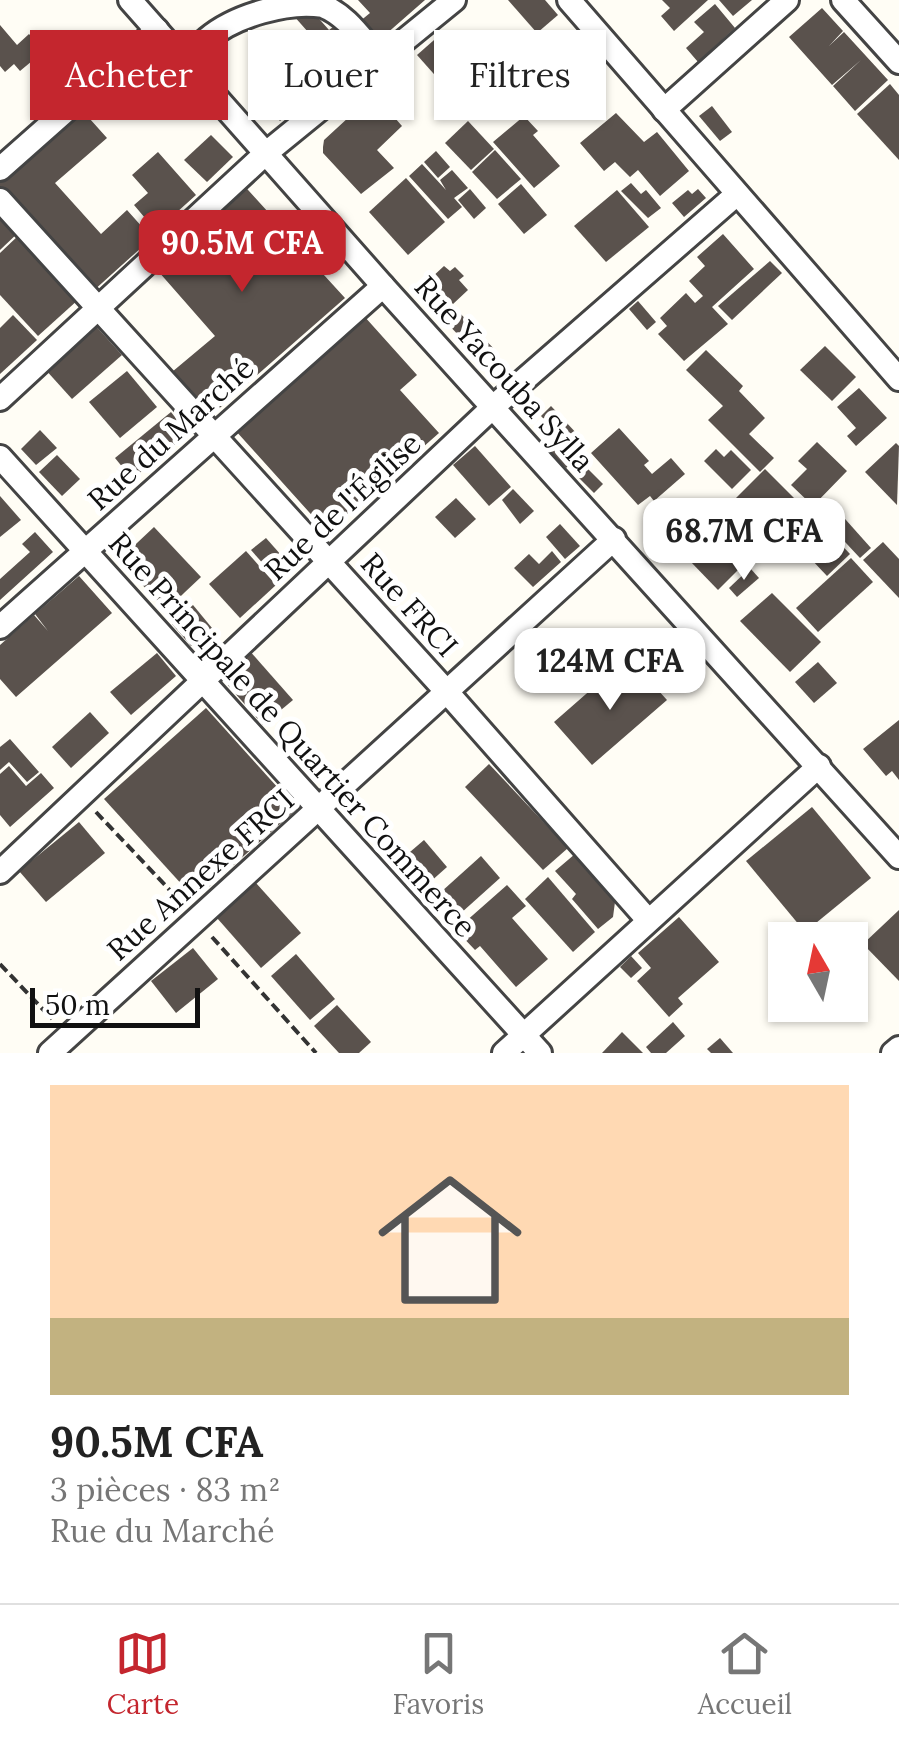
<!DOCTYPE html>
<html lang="fr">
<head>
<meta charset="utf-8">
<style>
  body { margin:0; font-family:Lora,serif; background:#f2f2f2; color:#222; height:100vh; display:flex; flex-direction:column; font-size:38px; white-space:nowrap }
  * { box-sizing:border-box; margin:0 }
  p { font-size:32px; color:#767676 }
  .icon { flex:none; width:55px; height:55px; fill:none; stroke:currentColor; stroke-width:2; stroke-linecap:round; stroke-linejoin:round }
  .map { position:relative; height:1053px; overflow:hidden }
  .sheet { display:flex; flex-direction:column; background:#fff; flex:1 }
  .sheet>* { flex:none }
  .top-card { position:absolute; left:30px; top:30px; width:840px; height:90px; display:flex; gap:20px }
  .needle { width:65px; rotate:351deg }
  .tools { position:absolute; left:768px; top:922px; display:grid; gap:20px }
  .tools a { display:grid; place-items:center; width:100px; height:100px; border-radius:0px; background:#fff; box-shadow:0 2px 8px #0004; font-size:50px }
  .scale { position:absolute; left:30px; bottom:25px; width:170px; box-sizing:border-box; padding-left:10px; border:5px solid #111; border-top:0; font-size:28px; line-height:35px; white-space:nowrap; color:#111; -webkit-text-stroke:8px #fff; paint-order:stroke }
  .price { position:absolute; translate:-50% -85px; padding:0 22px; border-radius:20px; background:#fff; color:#222; font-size:32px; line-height:65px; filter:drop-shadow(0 2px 5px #0008) }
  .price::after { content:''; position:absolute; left:50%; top:60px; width:30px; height:22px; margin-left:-15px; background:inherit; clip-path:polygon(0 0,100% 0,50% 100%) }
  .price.active { background:#c4262e; color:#fff }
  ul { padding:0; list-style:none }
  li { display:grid; align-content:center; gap:20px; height:530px; padding:0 50px }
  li+li { border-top:2px solid #e0e0e0 }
  li span { display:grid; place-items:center; height:310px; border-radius:0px; color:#555 }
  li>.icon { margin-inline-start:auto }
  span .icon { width:180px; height:180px; fill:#fffc; stroke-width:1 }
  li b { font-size:42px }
  .chip { padding:0 35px; border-radius:0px; background:#fff; box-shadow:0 2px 8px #0004; font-size:35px; line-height:90px }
  .chip.active { background:#c4262e; color:#fff }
  .tab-bar { display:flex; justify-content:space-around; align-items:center; height:140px; border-top:2px solid #e0e0e0; background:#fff; font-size:28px; color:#767676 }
  .tab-bar a { display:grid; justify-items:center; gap:5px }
  .tab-bar .active { color:#c4262e }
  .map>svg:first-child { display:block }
  .building { fill:#5a524d }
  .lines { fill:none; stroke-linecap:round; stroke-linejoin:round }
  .minor-casing { stroke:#444; stroke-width:28 }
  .path { stroke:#333; stroke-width:4; stroke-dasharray:10 5; stroke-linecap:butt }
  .minor { stroke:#fff; stroke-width:22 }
  .labels { text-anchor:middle; stroke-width:10; stroke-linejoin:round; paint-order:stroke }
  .street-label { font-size:30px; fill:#111; stroke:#fff }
</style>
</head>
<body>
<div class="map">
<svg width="899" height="1053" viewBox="0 0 899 1053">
  <rect width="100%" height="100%" fill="#fffdf5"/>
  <!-- building -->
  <g class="building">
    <path d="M358,0h67l-48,42 -18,-20 11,-9z"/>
    <path d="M508,0h37l13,15 -21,18z"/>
    <path d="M662,0h46l-34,31 -13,-15 9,-8z"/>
    <path d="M719,0h33l-19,16z"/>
    <path d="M306,4l23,26 8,-6 23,27 -80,70 -25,-26 61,-54 -23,-26z"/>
    <path d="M715,4l20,24 -37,34 -12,-14 18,-16 -10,-10z"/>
    <path d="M822,8l21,23 -14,15 15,-14 44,48 -33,31 -22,-25 28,-26 -29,25 -43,-48z"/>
    <path d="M0,25l17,20 12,-11 15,17 -24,20 -6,-7 -9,8 -5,-6z"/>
    <path d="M442,33l24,26 -25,23 -24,-27z"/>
    <path d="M572,50l31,36 -26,22 -31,-36z"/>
    <path d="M508,64l18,21 -33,28 -13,-16 16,-13 -6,-6z"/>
    <path d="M890,84l9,11v65l-42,-46z"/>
    <path d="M374,94l28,32 -25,24 17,18 -33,26 -38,-41v-6l1,-7z"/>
    <path d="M712,106l20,26 -12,9 -21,-25z"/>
    <path d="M81,109l26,29 -52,45 46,51 26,-24 25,28 -60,54 -92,-104v-8z"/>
    <path d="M616,113l28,29 13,-10 32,39 -29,25 -22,-26 -8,7 -15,-15 -11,9 -24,-28z"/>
    <path d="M524,116l14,15 -5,4 27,31 -26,22 -41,-46z"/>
    <path d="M468,121l26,28 -23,21 -26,-27z"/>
    <path d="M211,135l22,22 -26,25 -23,-22z"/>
    <path d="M495,150l26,29 -24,20 -25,-27z"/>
    <path d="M436,151l14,16 -12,11 -14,-16z"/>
    <path d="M158,152l38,43 -40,36 -22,-26 14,-12 -16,-18z"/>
    <path d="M422,164l24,26 -6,-10 12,-10 16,18 -14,10 8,9 -14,12 -39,-43z"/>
    <path d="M406,178l39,44 -37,33 -39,-43z"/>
    <path d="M239,180l49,54 10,-9 15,16 -11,10 43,47 -139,122 -40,-43 49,-41 -64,-73z"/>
    <path d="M631,183l10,11 5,-4 15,18 -13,10 -27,-27z"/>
    <path d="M521,184l26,31 -23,19 -26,-30z"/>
    <path d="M470,189l16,19 -12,11 -16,-19z"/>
    <path d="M698,189l8,9 -22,19 -12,-14 16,-13 4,4z"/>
    <path d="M617,190l32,37 -43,35 -32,-36z"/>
    <path d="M0,209l20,22 -20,19z"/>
    <path d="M20,234l59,65 -41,37 -38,-41v-42z"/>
    <path d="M723,234l31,35 -42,38 16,17 -44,37 -26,-27 9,-8 -7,-8 26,-25 9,10 8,-7 -14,-15 16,-15 -8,-9z"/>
    <path d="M770,261l12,12 -50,47 -14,-14z"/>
    <path d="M444,266l6,5 5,-4 9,9 -5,4 9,10 -15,14 -23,-25z"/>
    <path d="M638,301l18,21 -9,8 -18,-21z"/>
    <path d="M456,309l40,42 -12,11 -40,-42z"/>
    <path d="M13,315l24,25 -37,34v-46z"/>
    <path d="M364,316l53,59 -17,15 39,43 -112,99 -92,-102z"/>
    <path d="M93,323l29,32 -50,44 -28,-31z"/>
    <path d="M825,346l31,31 -24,24 -32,-31z"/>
    <path d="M706,350l37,36 -4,5 26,27 -16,16 25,24 -14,14 -52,-52 15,-14 -37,-36z"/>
    <path d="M127,371l30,36 -37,31 -31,-36z"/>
    <path d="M859,388l28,30 -31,28 -9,-10 9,-8 -19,-21z"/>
    <path d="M551,406l27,29 -11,9 -26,-28z"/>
    <path d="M171,412l17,22 -56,45 -17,-21z"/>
    <path d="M619,428l30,33 -5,4 8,9 19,-16 14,16 -31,27 -4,-5 -12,9 -47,-52z"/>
    <path d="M40,430l17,18 -21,17 -15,-16z"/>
    <path d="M555,438l21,21 -10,9 -21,-21z"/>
    <path d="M817,442l30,29 -34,35 -22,-21 16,-16 -9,-8z"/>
    <path d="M896,443l3,3 -2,59 -32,-33z"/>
    <path d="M475,446l36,41 -22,19 -36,-41z"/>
    <path d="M716,449l8,8 7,-7 20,20 -19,19 -28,-28z"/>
    <path d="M57,455l23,24 -18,17 -23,-24z"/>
    <path d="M585,466l18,18 -9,9 -18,-18z"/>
    <path d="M765,469l44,44 -39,38 -44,-43z"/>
    <path d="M513,489l21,22 -14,13 -18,-24z"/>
    <path d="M0,496l21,24 -21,17z"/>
    <path d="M456,498l20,21 -21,19 -20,-21z"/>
    <path d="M829,501l42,47 -11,10 -43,-46z"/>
    <path d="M816,518l34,36 -23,22 -34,-36z"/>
    <path d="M560,524l20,22 -15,13 -19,-22z"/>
    <path d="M154,527l47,50 -35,33 -47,-50z"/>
    <path d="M35,532l18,20 -53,48v-21l30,-27 -8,-8z"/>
    <path d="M716,533l28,31 -26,26 -29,-30z"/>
    <path d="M266,538l23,26 -14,13 -24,-27z"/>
    <path d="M883,542l16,17v39l-36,-38z"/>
    <path d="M246,551l30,34 -36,33 -31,-34z"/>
    <path d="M552,551l9,11 -28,25 -19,-19 15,-14 10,10z"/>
    <path d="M851,558l22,24 -55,50 -22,-24z"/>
    <path d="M750,568l9,10 -22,19 -8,-9z"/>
    <path d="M79,576l33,37 -96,84 -16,-18v-34l34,-30 14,16 -13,-17z"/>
    <path d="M772,593l49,49 -31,30 -50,-51z"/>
    <path d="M193,605l19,23 -21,18 -19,-22z"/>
    <path d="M248,649l45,51 -30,25 -45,-51z"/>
    <path d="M157,653l19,23 -45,39 -21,-23z"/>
    <path d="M818,662l19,21 -23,20 -19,-21z"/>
    <path d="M618,666l10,11 10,-9 29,32 -75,65 -38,-43z"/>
    <path d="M206,708l91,101 -102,90 -91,-100z"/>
    <path d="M90,712l19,21 -38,35 -19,-21z"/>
    <path d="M899,720v60l-7,-9 -6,5 -23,-27z"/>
    <path d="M10,739l29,33 -12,10 -18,-20 -9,8v-23z"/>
    <path d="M489,764l79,84 -25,22 -78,-83z"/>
    <path d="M9,766l17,20 15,-13 13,15 -44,39 -10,-12v-41z"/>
    <path d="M812,807l59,71 -66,54 -59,-71z"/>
    <path d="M79,822l26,31 -59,49 -27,-31z"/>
    <path d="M424,840l23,27 -27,24 -24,-27z"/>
    <path d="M575,854l40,48 -2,15 -15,12 -26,-30 4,-5 -21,-23z"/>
    <path d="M481,856l19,22 -49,44 -20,-21z"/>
    <path d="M548,877l47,55 -22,20 -48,-53z"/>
    <path d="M256,883l45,50 -40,35 -44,-50z"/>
    <path d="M507,885l19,21 -14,12 36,41 -32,28 -36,-41 -5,4 -19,-20z"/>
    <path d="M899,910v71l-36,-37z"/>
    <path d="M679,917l40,45 -41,36 5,6 -14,13 -32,-36 14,-13 -13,-15z"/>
    <path d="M193,948l25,31 -42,34 -25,-32z"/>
    <path d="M296,954l39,45 -25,21 -39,-44z"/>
    <path d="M631,956l11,12 -11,10 -11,-11z"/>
    <path d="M337,1005l34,37 -12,11h-20l-25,-27z"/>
    <path d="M673,1022l12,14 -19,17h-15l-5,-6z"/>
    <path d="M622,1032l21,21h-41z"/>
    <path d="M720,1038l13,15h-22l-4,-4z"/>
  </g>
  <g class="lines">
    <!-- minor casing -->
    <g class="minor-casing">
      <g id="minor">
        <path d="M130,0l253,286 516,571"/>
        <path d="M569,0l330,379"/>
        <path d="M843,0l56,62"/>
        <path d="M187,63c6,-8 12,-18 20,-24 27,-23 81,-39 116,-33 25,10 39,34 57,53"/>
        <path d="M664,110l123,-110"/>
        <path d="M0,169l157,-139"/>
        <path d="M0,200l447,492 201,228"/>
        <path d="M0,399l265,-245 189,-154"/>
        <path d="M0,457l540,596"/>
        <path d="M0,627l383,-341"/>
        <path d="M0,872l493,-465 244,-213"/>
        <path d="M50,1053l564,-514"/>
        <path d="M504,1053l315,-287"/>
        <path d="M893,1053l6,-5"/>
      </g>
    </g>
    <!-- path -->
    <g class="path">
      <path d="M96,812l86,91"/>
      <path d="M212,937l104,116"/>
      <path d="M0,964l52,55"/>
    </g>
    <!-- minor -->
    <use href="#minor" class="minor"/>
  </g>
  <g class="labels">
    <!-- street labels -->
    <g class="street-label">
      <text transform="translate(504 374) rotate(48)" y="10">Rue Yacouba Sylla</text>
      <text transform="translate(171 434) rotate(-42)" y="10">Rue du Marché</text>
      <text transform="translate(343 507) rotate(-43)" y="10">Rue de l'Église</text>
      <text transform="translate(409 605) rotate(48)" y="10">Rue FRCI</text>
      <text transform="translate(292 735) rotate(48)" y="10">Rue Principale de Quartier Commerce</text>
      <text transform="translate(201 875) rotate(-42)" y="10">Rue Annexe FRCI</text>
    </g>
  </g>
</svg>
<div class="tools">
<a><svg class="needle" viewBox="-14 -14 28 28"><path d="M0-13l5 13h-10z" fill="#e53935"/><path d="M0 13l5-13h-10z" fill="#767676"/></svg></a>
</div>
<div class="scale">50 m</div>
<b class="price active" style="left:242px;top:295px">90.5M CFA</b>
<b class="price" style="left:744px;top:583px">68.7M CFA</b>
<b class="price" style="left:610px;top:713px">124M CFA</b>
<div class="top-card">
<a class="chip active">Acheter</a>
<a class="chip">Louer</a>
<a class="chip">Filtres</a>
</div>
</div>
<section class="sheet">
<ul>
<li><span style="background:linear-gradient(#ffd9b3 75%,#c2b280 0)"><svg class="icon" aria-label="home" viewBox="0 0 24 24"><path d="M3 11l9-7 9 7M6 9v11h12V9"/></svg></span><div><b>90.5M CFA</b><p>3 pièces · 83 m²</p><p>Rue du Marché</p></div></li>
</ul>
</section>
<nav class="tab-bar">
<a class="active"><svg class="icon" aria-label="map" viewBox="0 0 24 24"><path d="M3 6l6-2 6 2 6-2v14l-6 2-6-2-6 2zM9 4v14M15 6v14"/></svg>Carte</a>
<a><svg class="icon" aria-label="saved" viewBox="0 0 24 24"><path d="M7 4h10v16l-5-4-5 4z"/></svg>Favoris</a>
<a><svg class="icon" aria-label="home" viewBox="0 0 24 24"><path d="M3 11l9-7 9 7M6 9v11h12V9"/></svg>Accueil</a>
</nav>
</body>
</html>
